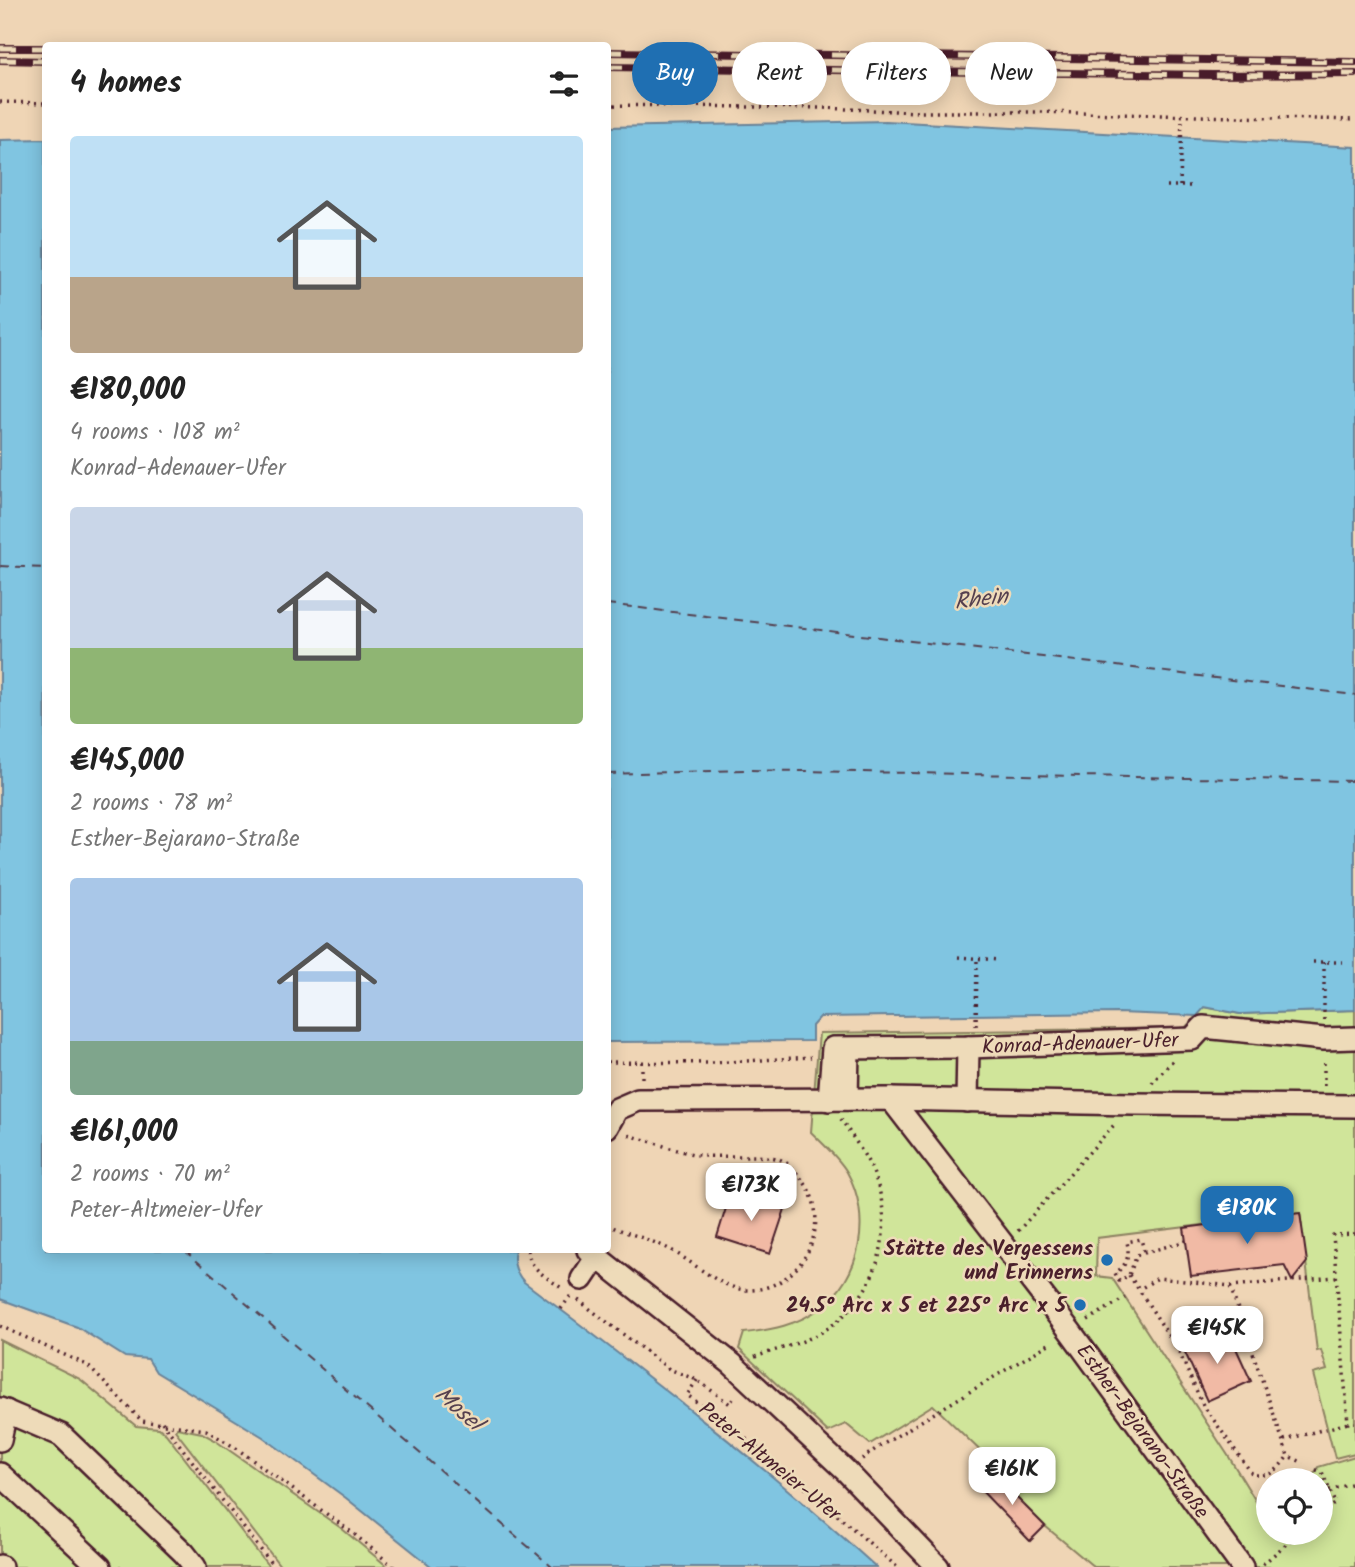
<!DOCTYPE html>
<html lang="en">
<head>
<meta charset="utf-8">
<style>
  body { margin:0; font-family:Kalam,sans-serif; background:#f2f2f2; color:#222; height:100vh; display:flex; flex-direction:column; font-size:26px; white-space:nowrap }
  * { box-sizing:border-box; margin:0 }
  p { font-size:23px; color:#767676 }
  .icon { flex:none; width:38px; height:38px; fill:none; stroke:currentColor; stroke-width:2; stroke-linecap:round; stroke-linejoin:round }
  .map { position:relative; flex:1; overflow:hidden }
  .drawer { position:absolute; left:42px; top:42px; width:569px; height:1211px; display:flex; flex-direction:column; background:#fff; border-radius:7px; box-shadow:0 4px 18px #0003 }
  .drawer>* { flex:none }
  .top-card { position:absolute; left:632px; top:42px; width:618px; height:63px; display:flex; gap:14px }
  .controls { position:absolute; left:1256px; top:1468px; display:grid; gap:14px }
  .controls a { display:grid; place-items:center; width:77px; height:77px; border-radius:50%; background:#fff; box-shadow:0 4px 18px #0003; font-size:35px }
  .price { position:absolute; translate:-50% -60px; padding:0 16px; border-radius:14px; background:#fff; color:#222; font-size:23px; line-height:46px; filter:drop-shadow(0 2px 4px #0008) }
  .price::after { content:''; position:absolute; left:50%; top:42px; width:21px; height:16px; margin-left:-10px; background:inherit; clip-path:polygon(0 0,100% 0,50% 100%) }
  .price.current { background:#1f6fb2; color:#fff }
  ul { padding:0; list-style:none }
  li { display:grid; align-content:center; gap:14px; height:371px; padding:0 28px }
  li span { display:grid; place-items:center; height:217px; border-radius:7px; color:#555 }
  li>.icon { margin-inline-start:auto }
  span .icon { width:126px; height:126px; fill:#fffc; stroke-width:1 }
  li b { font-size:30px }
  h2 { display:flex; justify-content:space-between; align-items:center; height:84px; padding:0 28px; font-size:30px }
  .tag { padding:0 24px; border-radius:32px; background:#fff; box-shadow:0 4px 18px #0003; font-size:24px; line-height:63px }
  .tag.current { background:#1f6fb2; color:#fff }
  .map>svg:first-child { display:block }
  .green { fill:#d0e59a; stroke:#8d8262; stroke-width:2 }
  .water { fill:#80c5e1; stroke:#6a8398; stroke-width:2 }
  .lines { fill:none; stroke-linecap:round; stroke-linejoin:round }
  .ferry { stroke:#55404f; stroke-width:2; stroke-dasharray:9 7; stroke-linecap:butt }
  .building { fill:#f1baa5; stroke:#4a1f2b; stroke-width:2 }
  .minor-casing { stroke:#4a1f2b; stroke-width:26 }
  .path { stroke:#4a1f2b; stroke-width:3.5; stroke-dasharray:2 5; stroke-linecap:butt }
  .minor { stroke:#eedbb9; stroke-width:21 }
  .rail-casing { stroke:#4a1f2b; stroke-width:8 }
  .rail { stroke:#eedbb9; stroke-width:5; stroke-dasharray:16; stroke-linecap:butt }
  .path-bridge { stroke:#4a1f2b; stroke-width:3.5; stroke-dasharray:2 5; stroke-linecap:butt }
  .poi-dot { fill:#1f6fb2; stroke:#eedbb9; stroke-width:2.5 }
  .labels { text-anchor:middle; stroke-width:5; stroke-linejoin:round; paint-order:stroke }
  .street-label { font-size:21px; fill:#4a1f2b; stroke:#eedbb9 }
  .poi-label { font-size:21px; font-weight:bold; fill:#4a1f2b; stroke:#eedbb9; text-anchor:end }
  .water-label { font-size:23px; font-style:italic; fill:#55404f; stroke:#eedbb9 }
</style>
</head>
<body>
<div class="map">
<svg width="1355" height="1567" viewBox="0 0 1355 1567">
  <rect width="100%" height="100%" fill="#efd5b5"/>
  <filter id="ink" filterUnits="userSpaceOnUse"><feTurbulence type="fractalNoise" baseFrequency=".0143" numOctaves="2"/><feDisplacementMap in="SourceGraphic" scale="14" xChannelSelector="R" yChannelSelector="G"/><feConvolveMatrix kernelMatrix="1 2 1 2 8 2 1 2 1" color-interpolation-filters="sRGB"/></filter>
  <g filter="url(#ink)">
    <!-- green -->
    <g class="green">
      <path d="M1204,1007l36,7 115,-4v443l-20,5 -22,-84 14,-4 -6,-20 -4,1 -17,-138 -203,25 -1,38 16,2 117,179 31,51 4,12 5,-3v16h52v-53l-10,-1 7,-12 37,-11v111h-261l-49,-41 -53,-53 5,-6 -64,-62 -63,39 -24,-20 -18,8 -89,-83 5,-16c27,-3 54,-8 76,-25 42,-30 52,-92 27,-136 -9,-15 -23,-27 -36,-40l8,-99 366,-5z"/>
      <path d="M0,1340l80,39 56,47 23,2 7,6 103,133h-269z"/>
      <path d="M177,1428l25,5 11,6 128,89 47,39h-107l-106,-137z"/>
    </g>
    <!-- water -->
    <g class="water">
      <path d="M886,121l469,26v863l-115,4 -35,-7 -8,9 -79,-3 -298,4 -8,9v15l-205,1v-915z"/>
      <path d="M45,139l1,1111h469c-3,12 0,22 9,32 121,91 240,183 352,285h-444l-86,-69 -83,-61 -107,-65 -8,-13 -23,-2 -48,-30 -77,-28v-1159z"/>
    </g>
    <g class="lines">
      <!-- ferry -->
      <g class="ferry">
        <path d="M0,566l46,2"/>
        <path d="M607,604l748,91"/>
        <path d="M607,774l139,-4 609,11"/>
        <path d="M184,1250l368,317"/>
      </g>
    </g>
    <!-- building -->
    <g class="building">
      <path d="M731,1192l54,17 -15,45 -53,-17z"/>
      <path d="M1300,1213l7,49 -15,19 -8,-16 -93,11 -7,-48z"/>
      <path d="M1230,1335l21,46 -44,20 -24,-53z"/>
      <path d="M992,1473l53,53 -15,15 -52,-54z"/>
    </g>
    <g class="lines">
      <!-- minor casing -->
      <g class="minor-casing">
        <g id="minor">
          <path d="M847,1099l1,-50"/>
          <path d="M891,1099l179,232 172,236"/>
          <path d="M829,1100l4,-52 135,-1 224,-8 11,-12 121,12 31,-1"/>
          <path d="M967,1101l1,-54"/>
          <path d="M607,1127l10,-18 21,-9 253,-1 242,5 222,2"/>
          <path d="M588,1250l144,114 114,107 92,96"/>
          <path d="M582,1279l14,-21"/>
          <path d="M0,1409l61,26 123,118 11,14"/>
          <path d="M0,1440l6,-29"/>
          <path d="M0,1474l100,93"/>
          <path d="M0,1566l1,1"/>
        </g>
      </g>
      <!-- path -->
      <g class="path">
        <path d="M0,102l46,1"/>
        <path d="M607,105l215,3 96,4h122l315,8"/>
        <path d="M1167,186h23"/>
        <path d="M1180,186l2,-70"/>
        <path d="M958,957l41,3"/>
        <path d="M1313,962h29"/>
        <path d="M1324,1020v-58"/>
        <path d="M976,1026l1,-68"/>
        <path d="M607,1062l105,1 99,-6"/>
        <path d="M642,1062v18"/>
        <path d="M1152,1083l21,-23"/>
        <path d="M1324,1086v-27"/>
        <path d="M607,1225c20,8 41,14 60,23 25,12 56,44 84,42 55,-3 86,-73 48,-114 -5,-7 -12,-14 -20,-17 -13,-5 -57,-2 -74,-3 -25,-3 -53,-15 -77,-21"/>
        <path d="M1018,1231l96,-106"/>
        <path d="M1355,1234l-22,1 15,188h7"/>
        <path d="M528,1250c1,19 20,28 35,39"/>
        <path d="M1144,1251l-3,-12 -14,3c3,13 0,24 -12,31l4,8 10,-6 8,-20 49,-14"/>
        <path d="M1230,1286l106,-9"/>
        <path d="M1143,1287l15,-9 72,8 58,170 16,7"/>
        <path d="M1145,1299l33,51 25,55 50,70c21,1 23,-4 35,-19"/>
        <path d="M578,1300l91,69 28,11 33,24 5,-9"/>
        <path d="M561,1309l10,-14"/>
        <path d="M1088,1320l37,-22"/>
        <path d="M0,1326l87,39 55,56 64,9 30,18 118,86 40,33"/>
        <path d="M755,1357c22,-8 50,-14 70,-27 50,-32 71,-94 51,-150 -7,-21 -23,-42 -35,-61"/>
        <path d="M697,1380l-10,15c74,52 142,113 210,172"/>
        <path d="M162,1422l112,145"/>
        <path d="M1284,1440l64,-17"/>
        <path d="M862,1459l15,-11 175,-106"/>
        <path d="M1316,1470l6,2 13,31 -14,11"/>
        <path d="M1329,1490l26,-7"/>
        <path d="M1263,1564l36,-31"/>
      </g>
      <!-- minor -->
      <use href="#minor" class="minor"/>
      <!-- rail casing -->
      <g class="rail-casing">
        <g id="rail">
          <path d="M0,48h46"/>
          <path d="M607,52l748,10"/>
          <path d="M0,60l46,1"/>
          <path d="M607,67l606,8 142,-1"/>
        </g>
      </g>
      <!-- rail -->
      <use href="#rail" class="rail"/>
      <!-- path-bridge -->
      <path class="path-bridge" d="M1129,1275l16,24"/>
    </g>
  </g>
  <!-- markers -->
  <g class="poi-dot">
    <circle cx="1107" cy="1260" r="7"/>
    <circle cx="1080" cy="1305" r="7"/>
  </g>
  <g class="labels">
    <!-- street labels -->
    <g class="street-label">
      <text transform="translate(1080 1043) rotate(-2)" y="7">Konrad-Adenauer-Ufer</text>
      <text transform="translate(1143 1431) rotate(54)" y="7">Esther-Bejarano-Straße</text>
      <text transform="translate(770 1461) rotate(39)" y="7">Peter-Altmeier-Ufer</text>
    </g>
    <!-- poi labels -->
    <g class="poi-label">
      <text x="1093" y="1255">Stätte des Vergessens<tspan x="1093" dy="24">und Erinnerns</tspan></text>
      <text x="1066" y="1312">24.5° Arc x 5 et 225° Arc x 5</text>
    </g>
    <!-- water labels -->
    <g class="water-label">
      <text transform="translate(981 598) rotate(-7)" y="8">Rhein</text>
      <text transform="translate(459 1408) rotate(41)" y="8">Mosel</text>
    </g>
  </g>
</svg>
<div class="controls">
<a><svg class="icon" aria-label="locate" viewBox="0 0 24 24"><circle cx="12" cy="12" r="6"/><path d="M12 2v4M12 18v4M2 12h4M18 12h4"/></svg></a>
</div>
<b class="price" style="left:751px;top:1223px">€173K</b>
<b class="price current" style="left:1247px;top:1246px">€180K</b>
<b class="price" style="left:1217px;top:1366px">€145K</b>
<b class="price" style="left:1012px;top:1507px">€161K</b>
<div class="top-card">
<a class="tag current">Buy</a>
<a class="tag">Rent</a>
<a class="tag">Filters</a>
<a class="tag">New</a>
</div>
<section class="drawer">
<h2>4 homes<svg class="icon" aria-label="filters" viewBox="0 0 24 24"><path d="M4 7h16M4 17h16"/><circle cx="9" cy="7" r="2"/><circle cx="15" cy="17" r="2"/></svg></h2>
<ul>
<li><span style="background:linear-gradient(#bfe0f5 65%,#b9a48a 0)"><svg class="icon" aria-label="home" viewBox="0 0 24 24"><path d="M3 11l9-7 9 7M6 9v11h12V9"/></svg></span><div><b>€180,000</b><p>4 rooms · 108 m²</p><p>Konrad-Adenauer-Ufer</p></div></li>
<li><span style="background:linear-gradient(#c9d6e8 65%,#8fb573 0)"><svg class="icon" aria-label="home" viewBox="0 0 24 24"><path d="M3 11l9-7 9 7M6 9v11h12V9"/></svg></span><div><b>€145,000</b><p>2 rooms · 78 m²</p><p>Esther-Bejarano-Straße</p></div></li>
<li><span style="background:linear-gradient(#a9c7e8 75%,#7fa58c 0)"><svg class="icon" aria-label="home" viewBox="0 0 24 24"><path d="M3 11l9-7 9 7M6 9v11h12V9"/></svg></span><div><b>€161,000</b><p>2 rooms · 70 m²</p><p>Peter-Altmeier-Ufer</p></div></li>
</ul>
</section>
</div>
</body>
</html>
